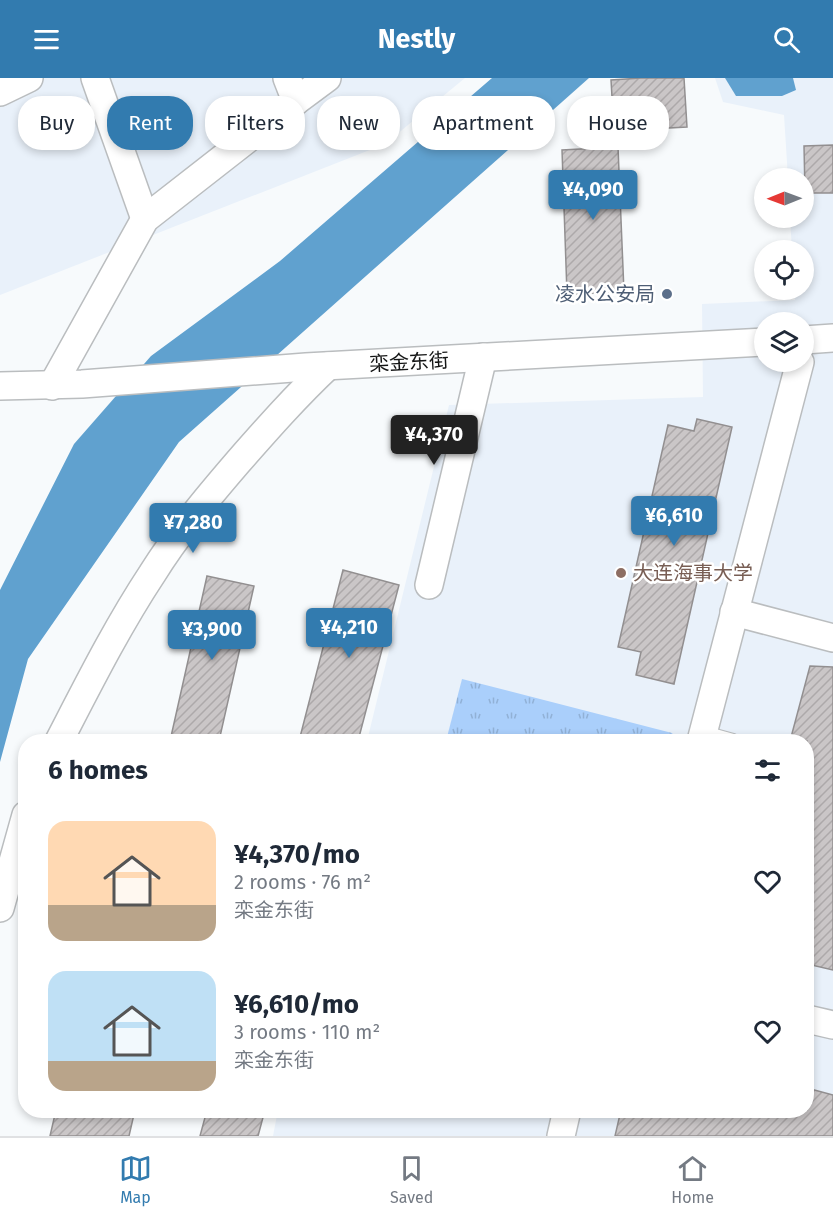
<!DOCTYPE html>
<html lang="en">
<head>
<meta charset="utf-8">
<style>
  body { margin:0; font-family:"Fira Sans","Noto Sans SC",sans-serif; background:#f2f2f3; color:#1f2937; height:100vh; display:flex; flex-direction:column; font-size:22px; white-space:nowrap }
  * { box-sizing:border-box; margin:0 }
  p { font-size:20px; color:#747a83 }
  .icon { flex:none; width:33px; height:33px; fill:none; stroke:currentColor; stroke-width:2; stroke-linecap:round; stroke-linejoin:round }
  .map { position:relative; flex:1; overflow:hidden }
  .details { position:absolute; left:18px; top:656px; width:796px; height:384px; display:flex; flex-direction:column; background:#fff; border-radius:24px; box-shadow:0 3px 9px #0003 }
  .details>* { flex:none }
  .top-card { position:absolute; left:18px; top:18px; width:798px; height:54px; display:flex; gap:12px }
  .needle { width:39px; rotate:269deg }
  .controls { position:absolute; left:754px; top:90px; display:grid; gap:12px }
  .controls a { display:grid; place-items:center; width:60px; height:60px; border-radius:50%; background:#fff; box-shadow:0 3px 9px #0003; font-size:30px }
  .price { position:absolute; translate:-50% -51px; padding:0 14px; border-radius:6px; background:#327baf; color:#fff; font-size:20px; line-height:39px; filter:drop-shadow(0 2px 3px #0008) }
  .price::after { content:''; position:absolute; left:50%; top:36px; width:18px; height:14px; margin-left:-9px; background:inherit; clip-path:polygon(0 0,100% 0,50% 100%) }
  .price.selected { background:#222; color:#fff }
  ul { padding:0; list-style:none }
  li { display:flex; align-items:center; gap:18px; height:150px; padding:0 30px }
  li span { display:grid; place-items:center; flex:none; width:168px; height:120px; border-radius:18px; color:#555 }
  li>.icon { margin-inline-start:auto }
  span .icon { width:72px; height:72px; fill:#fffc; stroke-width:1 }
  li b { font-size:26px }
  h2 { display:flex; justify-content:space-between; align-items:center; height:72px; padding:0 30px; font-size:26px }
  .pill { padding:0 21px; border-radius:24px; background:#fff; box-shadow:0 3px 9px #0003; font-size:21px; line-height:54px }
  .pill.selected { background:#327baf; color:#fff }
  header { display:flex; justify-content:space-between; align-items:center; height:78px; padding:0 30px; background:#327baf; color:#fff; font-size:27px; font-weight:700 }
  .dock { display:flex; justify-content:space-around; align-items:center; height:84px; border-top:2px solid #e0e1e3; background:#fff; font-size:16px; color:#747a83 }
  .dock a { display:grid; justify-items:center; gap:3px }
  .dock .selected { color:#327baf }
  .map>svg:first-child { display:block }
  .built { fill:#e9f1fa; fill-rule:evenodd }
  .park { fill:url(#park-tufts) }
  .water { fill:#60a1cf }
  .building { fill:url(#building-hatch); stroke:#928f90; stroke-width:1.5 }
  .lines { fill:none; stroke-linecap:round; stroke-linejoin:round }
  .lane-casing { stroke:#babdbf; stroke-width:16 }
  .street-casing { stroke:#babdbf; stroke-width:30 }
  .lane { stroke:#fff; stroke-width:14 }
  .street { stroke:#fff; stroke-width:27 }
  .service-dot { fill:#5c6f8a; stroke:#fff; stroke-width:2 }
  .education-dot { fill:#8d6e63; stroke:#fff; stroke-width:2 }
  .labels { text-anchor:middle; stroke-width:5; stroke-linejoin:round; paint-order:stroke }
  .service-label { font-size:20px; fill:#4e5e75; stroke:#fff; text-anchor:end }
  .street-label { font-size:20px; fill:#141515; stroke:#fff }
  .education-label { font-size:20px; fill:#785e54; stroke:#fff; text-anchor:start }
</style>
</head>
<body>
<header><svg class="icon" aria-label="menu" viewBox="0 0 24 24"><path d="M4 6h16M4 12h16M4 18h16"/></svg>Nestly<svg class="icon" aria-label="search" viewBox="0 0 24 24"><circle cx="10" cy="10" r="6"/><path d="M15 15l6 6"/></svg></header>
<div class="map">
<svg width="833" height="1058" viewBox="0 0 833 1058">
  <defs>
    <pattern id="park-tufts" width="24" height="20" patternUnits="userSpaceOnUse" patternTransform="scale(1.5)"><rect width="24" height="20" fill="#aacffb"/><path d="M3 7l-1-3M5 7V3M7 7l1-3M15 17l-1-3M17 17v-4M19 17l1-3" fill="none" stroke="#91b1d6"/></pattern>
    <pattern id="building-hatch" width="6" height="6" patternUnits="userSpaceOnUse" patternTransform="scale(1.5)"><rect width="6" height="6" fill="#cac6c7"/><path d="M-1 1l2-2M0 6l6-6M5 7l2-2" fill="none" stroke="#ada9aa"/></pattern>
  </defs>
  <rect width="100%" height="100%" fill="#f7fafc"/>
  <!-- built -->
  <g class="built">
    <path d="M0,0h465l-80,66 -385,151z"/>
    <path d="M715,0h118v1058h-560l5,-26h529v-369h-440l82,-336 254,-8 -1,-93 93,-4 -1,-10h10v-40h-12l-2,-32h14v-40h-16l-4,-63 -61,-13zM765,244h39v40h-39z"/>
  </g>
  <!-- park -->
  <path class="park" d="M462,601l210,54 4,8h-230z"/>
  <!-- water -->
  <g class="water">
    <path d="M492,0h97l-410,364 -151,217 -28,103v-172l74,-146 77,-88 129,-95z"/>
    <path d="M725,0h68l3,12 -14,6h-46z"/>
  </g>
  <!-- building -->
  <g class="building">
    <path d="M641,0h43l3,49 -73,4 -3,-51z"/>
    <path d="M833,67v48h-28l-1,-47z"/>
    <path d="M618,69l6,145 -57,2 -5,-144z"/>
    <path d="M697,341l35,8 -58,257 -38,-9 5,-23 -23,-5 50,-222 26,6z"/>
    <path d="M343,492l56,15 -41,156h-59z"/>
    <path d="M207,498l47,10 -35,155h-49z"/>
    <path d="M810,588l23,1v303l-26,-6v-223h-17z"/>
    <path d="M807,1010l26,7v41h-218l6,-26h186z"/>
    <path d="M56,1032h79l-6,26h-79z"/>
    <path d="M207,1032h58l-7,26h-58z"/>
  </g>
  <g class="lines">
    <!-- lane casing -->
    <g class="lane-casing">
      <path id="lane" d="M704,655l29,8"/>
    </g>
    <!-- street casing -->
    <g class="street-casing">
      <g id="street">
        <path d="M95,0l50,141"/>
        <path d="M0,14l29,-14"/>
        <path d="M296,23l31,-23"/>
        <path d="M804,262l29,-2"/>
        <path d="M0,308l82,-2 224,-17 459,-25"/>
        <path d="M52,308l93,-167 151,-118 -9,-23"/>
        <path d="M429,507l54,-228"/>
        <path d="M734,534l99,26"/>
        <path d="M59,663c29,-56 58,-114 93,-167 25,-40 55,-76 86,-112 29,-33 58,-66 90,-96"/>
        <path d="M701,663l99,-379"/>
        <path d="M0,830l26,-93"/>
        <path d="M807,941l26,6"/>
        <path d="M561,1058l6,-26"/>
      </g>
    </g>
    <!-- lane -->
    <use href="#lane" class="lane"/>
    <!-- street -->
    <use href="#street" class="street"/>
  </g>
  <!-- markers -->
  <circle class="service-dot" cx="667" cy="216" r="6"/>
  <circle class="education-dot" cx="621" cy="495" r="6"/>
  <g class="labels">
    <!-- service labels -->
    <g class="service-label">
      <text x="655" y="223">凌水公安局</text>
    </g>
    <!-- street labels -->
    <g class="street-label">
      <text transform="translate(409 284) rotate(-3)" y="7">栾金东街</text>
    </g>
    <!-- education labels -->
    <g class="education-label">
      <text x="633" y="502">大连海事大学</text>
    </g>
  </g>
</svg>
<div class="controls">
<a><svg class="needle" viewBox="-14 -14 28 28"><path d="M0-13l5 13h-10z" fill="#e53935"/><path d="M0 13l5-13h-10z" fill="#747a83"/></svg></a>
<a><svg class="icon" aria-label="locate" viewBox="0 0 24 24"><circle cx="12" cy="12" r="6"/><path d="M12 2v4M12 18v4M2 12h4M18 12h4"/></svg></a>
<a><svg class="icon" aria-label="layers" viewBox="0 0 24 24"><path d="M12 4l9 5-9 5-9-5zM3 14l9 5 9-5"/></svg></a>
</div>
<b class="price" style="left:593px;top:143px">¥4,090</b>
<b class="price selected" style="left:434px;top:388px">¥4,370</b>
<b class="price" style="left:674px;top:469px">¥6,610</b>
<b class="price" style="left:193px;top:476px">¥7,280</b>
<b class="price" style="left:349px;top:581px">¥4,210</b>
<b class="price" style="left:212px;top:583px">¥3,900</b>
<div class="top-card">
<a class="pill">Buy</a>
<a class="pill selected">Rent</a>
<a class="pill">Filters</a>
<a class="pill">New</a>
<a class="pill">Apartment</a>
<a class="pill">House</a>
</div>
<section class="details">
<h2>6 homes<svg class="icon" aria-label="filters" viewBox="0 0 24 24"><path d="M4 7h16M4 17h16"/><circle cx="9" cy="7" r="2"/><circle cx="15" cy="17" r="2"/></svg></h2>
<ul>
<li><span style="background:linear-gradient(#ffd9b3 70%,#b9a48a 0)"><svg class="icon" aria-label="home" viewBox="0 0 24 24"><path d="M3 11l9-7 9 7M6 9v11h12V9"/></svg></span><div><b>¥4,370/mo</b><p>2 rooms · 76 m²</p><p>栾金东街</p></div><svg class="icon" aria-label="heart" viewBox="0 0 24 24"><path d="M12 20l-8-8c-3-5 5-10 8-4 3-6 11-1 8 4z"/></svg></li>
<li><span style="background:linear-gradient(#bfe0f5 75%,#b9a48a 0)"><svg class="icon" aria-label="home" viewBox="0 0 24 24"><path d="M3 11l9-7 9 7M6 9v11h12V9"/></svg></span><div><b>¥6,610/mo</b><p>3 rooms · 110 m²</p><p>栾金东街</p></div><svg class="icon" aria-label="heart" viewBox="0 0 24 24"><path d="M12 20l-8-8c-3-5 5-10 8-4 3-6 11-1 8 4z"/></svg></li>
</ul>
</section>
</div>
<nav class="dock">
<a class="selected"><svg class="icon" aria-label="map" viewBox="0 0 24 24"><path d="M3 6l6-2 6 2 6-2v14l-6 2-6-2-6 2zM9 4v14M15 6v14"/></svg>Map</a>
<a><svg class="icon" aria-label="saved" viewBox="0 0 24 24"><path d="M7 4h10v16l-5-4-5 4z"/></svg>Saved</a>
<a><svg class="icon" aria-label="home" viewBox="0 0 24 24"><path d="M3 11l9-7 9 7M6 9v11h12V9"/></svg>Home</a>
</nav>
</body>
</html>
